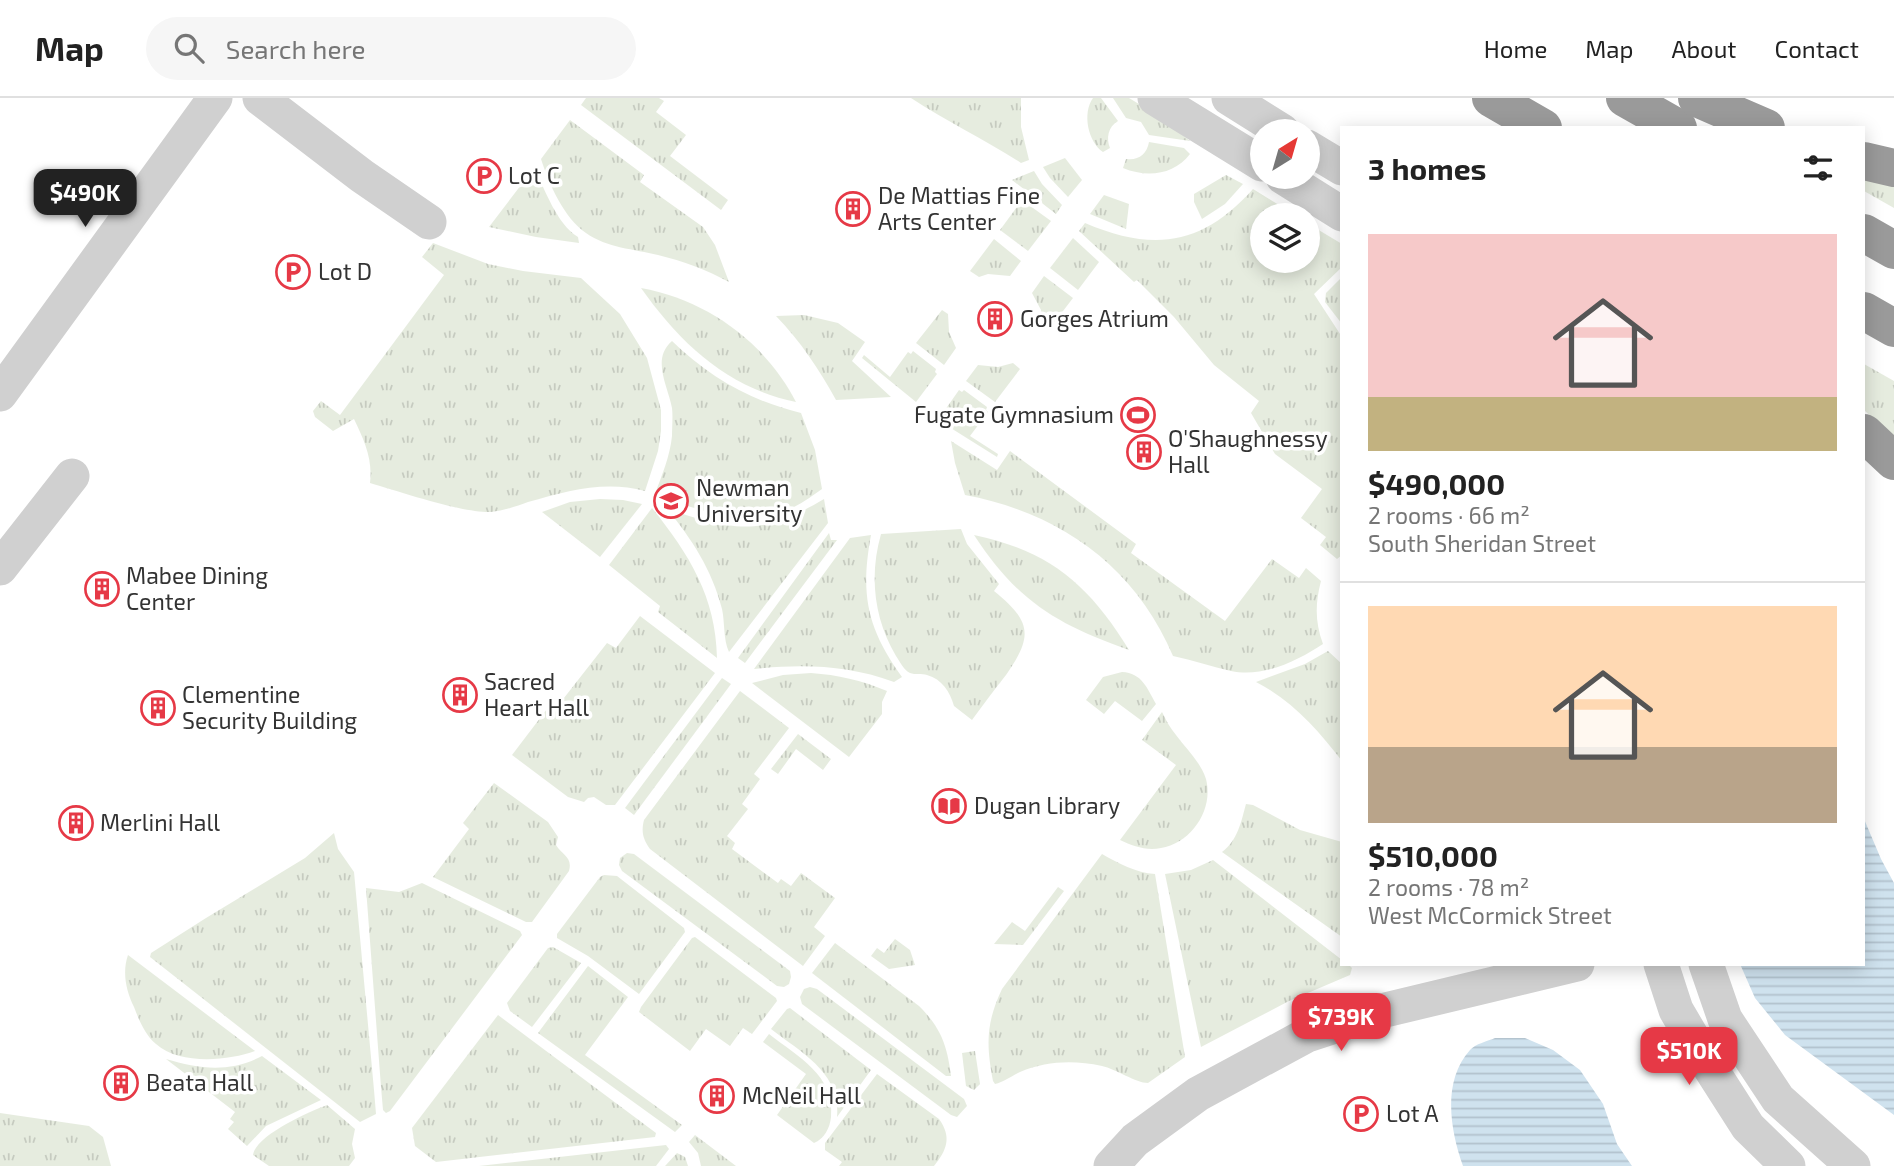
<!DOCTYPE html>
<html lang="en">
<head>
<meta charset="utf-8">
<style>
  body { margin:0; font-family:"Exo 2",sans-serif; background:#f6f6f6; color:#222; height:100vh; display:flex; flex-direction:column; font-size:26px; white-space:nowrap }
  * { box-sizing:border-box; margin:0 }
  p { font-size:23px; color:#767676 }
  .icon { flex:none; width:38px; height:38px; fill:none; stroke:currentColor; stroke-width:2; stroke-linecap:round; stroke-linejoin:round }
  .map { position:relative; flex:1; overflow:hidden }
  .panel { position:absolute; left:1340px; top:28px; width:525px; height:840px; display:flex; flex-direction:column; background:#fff; border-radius:0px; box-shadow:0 4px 18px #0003 }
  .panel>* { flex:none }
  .needle { width:46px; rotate:37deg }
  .buttons { position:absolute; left:1250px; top:21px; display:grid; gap:14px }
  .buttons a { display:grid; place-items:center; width:70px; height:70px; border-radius:50%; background:#fff; box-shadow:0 4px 18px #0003; font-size:35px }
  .price { position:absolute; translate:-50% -60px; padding:0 16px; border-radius:14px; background:#e63946; color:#fff; font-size:23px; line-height:46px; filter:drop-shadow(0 2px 4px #0008) }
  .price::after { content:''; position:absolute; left:50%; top:42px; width:21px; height:16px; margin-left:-10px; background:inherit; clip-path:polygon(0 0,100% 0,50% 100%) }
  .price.active { background:#222; color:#fff }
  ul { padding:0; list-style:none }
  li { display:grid; align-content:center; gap:14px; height:371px; padding:0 28px }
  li+li { border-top:2px solid #e0e0e0 }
  li span { display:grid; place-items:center; height:217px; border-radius:0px; color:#555 }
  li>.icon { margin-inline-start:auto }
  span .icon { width:126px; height:126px; fill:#fffc; stroke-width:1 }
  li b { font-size:30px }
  h2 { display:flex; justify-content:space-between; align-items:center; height:84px; padding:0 28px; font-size:30px }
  header { display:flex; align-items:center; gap:42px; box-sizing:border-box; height:98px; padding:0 35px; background:#fff; border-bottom:2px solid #e0e0e0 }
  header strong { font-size:33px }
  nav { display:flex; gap:38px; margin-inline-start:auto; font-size:24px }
  .search { width:490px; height:63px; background:#f6f6f6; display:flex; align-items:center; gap:18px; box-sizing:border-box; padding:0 24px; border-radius:38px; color:#767676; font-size:26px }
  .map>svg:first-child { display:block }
  .grass { fill:url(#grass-tufts) }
  .water { fill:url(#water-rules) }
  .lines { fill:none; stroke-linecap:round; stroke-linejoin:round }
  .minor { stroke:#d0d0d0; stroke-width:35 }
  .highway { stroke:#9a9a9a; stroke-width:38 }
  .labels { text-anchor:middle; stroke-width:7; stroke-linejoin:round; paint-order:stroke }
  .poi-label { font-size:23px; fill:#333; stroke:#fff; text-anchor:start }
</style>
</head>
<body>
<header>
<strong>Map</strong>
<div class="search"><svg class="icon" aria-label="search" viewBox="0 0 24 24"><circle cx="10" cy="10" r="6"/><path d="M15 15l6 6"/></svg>Search here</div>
<nav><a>Home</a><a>Map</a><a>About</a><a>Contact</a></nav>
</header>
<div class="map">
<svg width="1894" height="1068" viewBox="0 0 1894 1068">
  <defs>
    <pattern id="grass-tufts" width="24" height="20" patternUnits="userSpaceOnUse" patternTransform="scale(1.75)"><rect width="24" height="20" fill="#e6ecdf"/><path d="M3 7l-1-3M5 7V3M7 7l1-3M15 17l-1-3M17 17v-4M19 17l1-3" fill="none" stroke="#c6cbc0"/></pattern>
    <pattern id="water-rules" width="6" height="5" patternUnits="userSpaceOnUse" patternTransform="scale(1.75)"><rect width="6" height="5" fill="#cfe2ee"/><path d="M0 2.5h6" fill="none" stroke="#b2c2cd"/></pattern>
  </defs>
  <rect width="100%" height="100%" fill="#fff"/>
  <!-- grass -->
  <g class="grass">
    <path d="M586,0h73l5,3 -8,11 30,23 -16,21 58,44 -7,10 -140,-105z"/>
    <path d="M911,0h110v29l8,33 -8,3c-35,-23 -74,-41 -110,-65z"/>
    <path d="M1093,0h8l17,23c-10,6 -12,17 -8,27l-7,4c-15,-10 -21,-39 -10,-54z"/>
    <path d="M1113,0h16l33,20 28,23 -41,-6 -8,-13 -15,-4z"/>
    <path d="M570,22l74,55 -4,7 63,45 12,18 14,37c-22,-12 -46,-21 -71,-27 -24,-6 -51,-7 -72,-22 -22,-15 -37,-49 -45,-74z"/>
    <path d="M1149,44l35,6 6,6c-16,21 -43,24 -67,14l3,-9c12,2 21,-5 23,-17z"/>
    <path d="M1065,60l17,22 -14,17 -18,-19 -7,-11z"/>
    <path d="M534,70c12,23 22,55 44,69l1,6 -43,-6 -47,-10z"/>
    <path d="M1034,73l8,13 20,21 -6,9 -44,-34z"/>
    <path d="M1864,76l30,8v26l-30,-17z"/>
    <path d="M1226,77l17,9 -18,20 -23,15 -8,-17v-8z"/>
    <path d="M1253,91l42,26h-33v46h45v-38l35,21v23l-28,27 28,43v218l-5,4 -17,-14 6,-8 -25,-19 21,-29 -47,-35 -24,-41 8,-12 -45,-36 -40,-48 -37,-37 -3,2 -55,-51 6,-8c68,29 117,23 168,-34z"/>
    <path d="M1104,97l25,9 -3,25 -36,-15z"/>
    <path d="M1022,102l29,21 -23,30 -28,-21z"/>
    <path d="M1073,140l26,24 -21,28 -28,-22z"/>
    <path d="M994,141l27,22 -11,15 -22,-2 -9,3 -9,-6z"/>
    <path d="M433,145l55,21 35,7 58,7 39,36 27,44 14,52v21l-3,20 -13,40c-40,-11 -78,0 -117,11 -11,4 -25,9 -37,10 -29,1 -90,-20 -121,-29 3,-24 -6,-43 -16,-64l-21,12 -18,-14 -2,-6 8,-10 19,14 104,-140 -22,-18z"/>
    <path d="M1044,178l29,22 -23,30 -9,-6v-12l-9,-17z"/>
    <path d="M1342,179v47l-17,-22 1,-9z"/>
    <path d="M641,190c66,12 124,54 155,114 -69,-14 -116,-59 -155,-114z"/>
    <path d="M942,212l6,4 1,18 7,16 -12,17 -28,-22z"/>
    <path d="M804,217l34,8 27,19 -13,19 39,36 -55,3c-17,-31 -35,-58 -60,-84z"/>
    <path d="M672,243c37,36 79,60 129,72l14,37 7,39c-9,6 -18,13 -28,18 -46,22 -95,4 -139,-13 7,-19 15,-38 17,-58 0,-9 1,-19 0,-28 -4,-22 -21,-49 0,-67z"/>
    <path d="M913,253l23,18 -1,3 2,2 -21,28 -54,-44 2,-3 26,22 18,-25 3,2z"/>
    <path d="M1013,265l7,6 -25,33 -29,-21 12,-16 20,2z"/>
    <path d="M1864,266l30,17v57l-30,-28z"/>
    <path d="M959,292l3,2 2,-2 23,17 -1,3 2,2 -18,24 28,18 -1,3 -59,-37z"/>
    <path d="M951,343l46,29 13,-19 126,93 -5,9 94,68 47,-62 27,19 7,-10 15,13c-6,23 -6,41 2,63 -26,17 -60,34 -92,27 -19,-4 -38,-11 -58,-15 -38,-90 -113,-143 -208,-161l-10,-32z"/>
    <path d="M600,401l23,1 19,4 -42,53 -58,-45 28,-10z"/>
    <path d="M824,401l4,24 -99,129c-6,-13 -4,-30 -7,-43 -10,-39 -30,-70 -55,-100 68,22 93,28 157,-10z"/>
    <path d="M652,410c37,46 64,89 65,150l-59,-46 2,-6 -51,-41z"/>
    <path d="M961,431l6,15 32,40 -5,7c38,31 39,45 12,84 -12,15 -23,30 -34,45l-18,-14c-4,-14 -12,-27 -27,-31 -5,-2 -12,0 -17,-2 -6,-3 -10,-11 -14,-17 -22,-37 -27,-80 -15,-122z"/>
    <path d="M829,435l2,7h6l-92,123 -7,-5z"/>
    <path d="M871,437c-11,60 -4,93 31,142l-8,5c-47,-17 -91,-18 -140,-13l96,-131z"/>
    <path d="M974,437c76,16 115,50 155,115 -72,-25 -113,-50 -155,-115z"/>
    <path d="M640,518l75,57 -100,132h-9l-12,-8 -6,1 -4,4 -16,-5 -56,-42 35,-46 6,3 54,-69 9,5z"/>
    <path d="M1328,553l14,13v97c-24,-31 -50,-61 -86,-79l49,-18z"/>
    <path d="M1122,574c20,1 25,16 34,32l-14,17 -27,-20 -11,13 -18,-14 17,-23z"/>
    <path d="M811,575c27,2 50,7 76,18l-5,11v12l-33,43 -97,-74 31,-8z"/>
    <path d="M722,580l9,6 -97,131 -9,-7z"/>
    <path d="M740,593l49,37 -35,46 6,5 -18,25 6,5 -21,27 8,7 -3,6 46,34 3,-4 10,7 10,-13 34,25 -21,29 11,9 -22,30 -153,-117c-7,-10 -9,-17 -6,-29z"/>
    <path d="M1162,614c4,8 8,16 14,23 11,15 24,26 30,44 8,31 -15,64 -45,69 -15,3 -28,-2 -41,-8l56,-75 -34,-25z"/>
    <path d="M798,636l33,25 -8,11 -27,-21 -18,25 -7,-5z"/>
    <path d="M494,685l54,39 10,15 -2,8c6,10 17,12 13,26l-37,51h-6l-93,-45 36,-48 -6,-6z"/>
    <path d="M1246,706l7,1 47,25 42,12v95l-120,-85c16,-12 19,-30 24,-48z"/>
    <path d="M334,735l4,16 16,23 20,218 2,24 -16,8 -210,-165 1,-4 55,-35 99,-60z"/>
    <path d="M627,755l7,1 156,117 1,6 -2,7 -5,3 -7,-1 -155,-115 -3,-6 1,-7z"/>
    <path d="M1102,756c16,9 34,19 53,20l30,183 -37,26c-12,0 -32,-14 -46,-17 -29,-6 -55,-5 -82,6 -9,4 -16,10 -25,12l-2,-3c-7,-37 -7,-58 9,-92z"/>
    <path d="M1213,762l129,100v4h6l4,4 -2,7 -61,26 -88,46 -36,-173 26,-4z"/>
    <path d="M604,777l13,1 67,52 1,4 -46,62 -51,-38 -31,-18v-4l43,-57z"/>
    <path d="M422,785l98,48 2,4 -132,176 -4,2 -3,-3 -2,-23 -15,-199 33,4z"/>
    <path d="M1058,789l6,4 -41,54 -29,-1 18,-22 13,9z"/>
    <path d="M695,839l81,61 1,3 -25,33 -9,-6 -13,18 -24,-17 -16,22 -51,-39 2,-5 51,-69z"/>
    <path d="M895,841l15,11 5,15 -26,4 -18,-13 6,-8 7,5z"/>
    <path d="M835,845l84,63c22,22 28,39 32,70h-5l-134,-103z"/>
    <path d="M553,849l28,16 -49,64 -22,-16 -3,-8 41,-55z"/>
    <path d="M128,857l127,96c-27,10 -76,14 -99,-7 -11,-9 -17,-24 -22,-37 -8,-16 -12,-35 -6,-52z"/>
    <path d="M588,868l40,31 -43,58 97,70 -7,7 -137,-99z"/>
    <path d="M810,889l7,2 147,110 3,7 -10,11 -6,-2 -149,-111 -2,-7 4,-8z"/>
    <path d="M790,910l81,62 -34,47c4,-44 -35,-64 -66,-88l16,-20z"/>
    <path d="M498,917l158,118 -1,4 -219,25 -21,-16 -3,-18z"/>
    <path d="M769,936c29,23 66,41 62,83 -1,11 -7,22 -17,26l-37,-28 29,-41 -43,-32z"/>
    <path d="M975,953l5,33 -6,6 -8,-4 -4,-33z"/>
    <path d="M262,958l59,44 -55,26 -19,20 -19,-17 6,-7 -4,-3 5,-7 -69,-53c33,10 64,14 96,-3z"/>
    <path d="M877,976l62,45c13,18 8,31 -5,47h-95l3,-4 -17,-12v-7z"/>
    <path d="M327,1007l28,24 -3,15 3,14 -6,8h-80l-16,-11c3,-20 56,-43 74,-50z"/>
    <path d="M0,1015l89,13 14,11 8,29h-111z"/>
    <path d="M695,1037l41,31h-35l-3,-13 -9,-11z"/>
    <path d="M666,1047l3,4 -13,17h-177z"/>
    <path d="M677,1055l8,4 3,9h-23z"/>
  </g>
  <!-- water -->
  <g class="water">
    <path d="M1864,721l17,40 13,24v232l-109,-80 -30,-37 -15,-34h124z"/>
    <path d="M1495,940h30l28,12 27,20 23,34 14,40 15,22h-169c-13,-36 -21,-85 7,-116 5,-6 18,-9 25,-12z"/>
  </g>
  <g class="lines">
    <!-- minor -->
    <g class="minor">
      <path d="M260,0l102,78 67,46"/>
      <path d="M1155,0l107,66"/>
      <path d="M1229,0l53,33"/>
      <path d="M1307,49l35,21"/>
      <path d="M1283,79l59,37"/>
      <path d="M0,296l215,-296"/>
      <path d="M0,470l72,-92"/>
      <path d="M1661,866l15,46 33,56 39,61 40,39"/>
      <path d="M1706,866l19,55 53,80 75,67"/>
      <path d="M1111,1068l24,-26 63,-46 109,-59 70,-23 200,-48"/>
    </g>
    <!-- highway -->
    <g class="highway">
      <path d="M1491,0l52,30"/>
      <path d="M1625,0l53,30"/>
      <path d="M1697,0l69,30"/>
      <path d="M1864,63l30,7"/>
      <path d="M1864,135l30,17"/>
      <path d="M1864,213l30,17"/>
      <path d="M1864,335l30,28"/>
    </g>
  </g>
  <!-- icons -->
  <defs>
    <g id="parking-ring" transform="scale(1.75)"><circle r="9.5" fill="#fff" stroke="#e63946" stroke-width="1.5"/><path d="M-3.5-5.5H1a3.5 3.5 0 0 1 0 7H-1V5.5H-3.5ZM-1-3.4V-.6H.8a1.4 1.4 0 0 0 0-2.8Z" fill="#e63946"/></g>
    <g id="building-ring" transform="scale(1.75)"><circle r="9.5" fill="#fff" stroke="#e63946" stroke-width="1.5"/><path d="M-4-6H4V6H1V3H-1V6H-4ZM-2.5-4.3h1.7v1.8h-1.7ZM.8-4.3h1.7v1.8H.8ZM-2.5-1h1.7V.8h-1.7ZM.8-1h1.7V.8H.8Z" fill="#e63946"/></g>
    <g id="stadium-ring" transform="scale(1.75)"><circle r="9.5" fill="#fff" stroke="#e63946" stroke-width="1.5"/><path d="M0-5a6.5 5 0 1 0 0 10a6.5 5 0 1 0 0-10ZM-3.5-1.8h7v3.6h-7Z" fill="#e63946"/></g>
    <g id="university-ring" transform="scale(1.75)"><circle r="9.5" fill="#fff" stroke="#e63946" stroke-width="1.5"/><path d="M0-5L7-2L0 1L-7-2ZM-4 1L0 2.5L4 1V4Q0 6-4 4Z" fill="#e63946"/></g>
    <g id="library-ring" transform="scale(1.75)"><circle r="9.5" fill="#fff" stroke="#e63946" stroke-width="1.5"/><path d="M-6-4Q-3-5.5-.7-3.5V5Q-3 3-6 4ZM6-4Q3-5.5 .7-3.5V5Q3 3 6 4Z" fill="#e63946"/></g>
  </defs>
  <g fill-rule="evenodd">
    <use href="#parking-ring" x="484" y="78"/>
    <use href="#building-ring" x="853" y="111"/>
    <use href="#parking-ring" x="293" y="174"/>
    <use href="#building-ring" x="995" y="221"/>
    <use href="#stadium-ring" x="1138" y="317"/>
    <use href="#building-ring" x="1144" y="354"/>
    <use href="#university-ring" x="671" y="403"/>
    <use href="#building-ring" x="102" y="491"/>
    <use href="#building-ring" x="460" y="597"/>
    <use href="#building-ring" x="158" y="610"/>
    <use href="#library-ring" x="949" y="708"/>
    <use href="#building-ring" x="76" y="725"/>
    <use href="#building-ring" x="121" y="985"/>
    <use href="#building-ring" x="717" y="998"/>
    <use href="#parking-ring" x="1361" y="1016"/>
  </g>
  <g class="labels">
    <!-- poi labels -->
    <g class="poi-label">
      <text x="508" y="86">Lot C</text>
      <text x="878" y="106">De Mattias Fine<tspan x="878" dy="26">Arts Center</tspan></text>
      <text x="318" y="182">Lot D</text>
      <text x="1020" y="229">Gorges Atrium</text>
      <text x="1114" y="325" text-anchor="end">Fugate Gymnasium</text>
      <text x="1168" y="349">O'Shaughnessy<tspan x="1168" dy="26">Hall</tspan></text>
      <text x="696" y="398">Newman<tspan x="696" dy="26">University</tspan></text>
      <text x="126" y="486">Mabee Dining<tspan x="126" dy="26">Center</tspan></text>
      <text x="484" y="592">Sacred<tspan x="484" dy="26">Heart Hall</tspan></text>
      <text x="182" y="605">Clementine<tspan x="182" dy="26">Security Building</tspan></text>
      <text x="974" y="716">Dugan Library</text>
      <text x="100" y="733">Merlini Hall</text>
      <text x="146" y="993">Beata Hall</text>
      <text x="742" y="1006">McNeil Hall</text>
      <text x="1386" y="1024">Lot A</text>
    </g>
  </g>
</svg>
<div class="buttons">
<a><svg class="needle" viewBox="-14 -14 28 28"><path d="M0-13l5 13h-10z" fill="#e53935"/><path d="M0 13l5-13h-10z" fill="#767676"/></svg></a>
<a><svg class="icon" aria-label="layers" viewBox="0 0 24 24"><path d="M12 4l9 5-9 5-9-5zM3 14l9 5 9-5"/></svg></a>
</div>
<b class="price active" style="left:85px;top:131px">$490K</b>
<b class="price" style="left:1341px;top:955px">$739K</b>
<b class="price" style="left:1689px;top:989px">$510K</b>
<section class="panel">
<h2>3 homes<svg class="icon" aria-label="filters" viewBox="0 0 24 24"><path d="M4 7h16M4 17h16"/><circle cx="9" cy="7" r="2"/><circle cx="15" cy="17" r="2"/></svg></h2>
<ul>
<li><span style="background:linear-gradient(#f6c9c9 75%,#c2b280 0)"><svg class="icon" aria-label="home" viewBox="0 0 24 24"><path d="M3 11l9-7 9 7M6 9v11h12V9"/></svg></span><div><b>$490,000</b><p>2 rooms · 66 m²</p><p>South Sheridan Street</p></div></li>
<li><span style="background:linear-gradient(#ffd9b3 65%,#b9a48a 0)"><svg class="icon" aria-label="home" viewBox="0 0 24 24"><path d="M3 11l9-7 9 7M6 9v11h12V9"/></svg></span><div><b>$510,000</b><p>2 rooms · 78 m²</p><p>West McCormick Street</p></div></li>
</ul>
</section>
</div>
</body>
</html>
